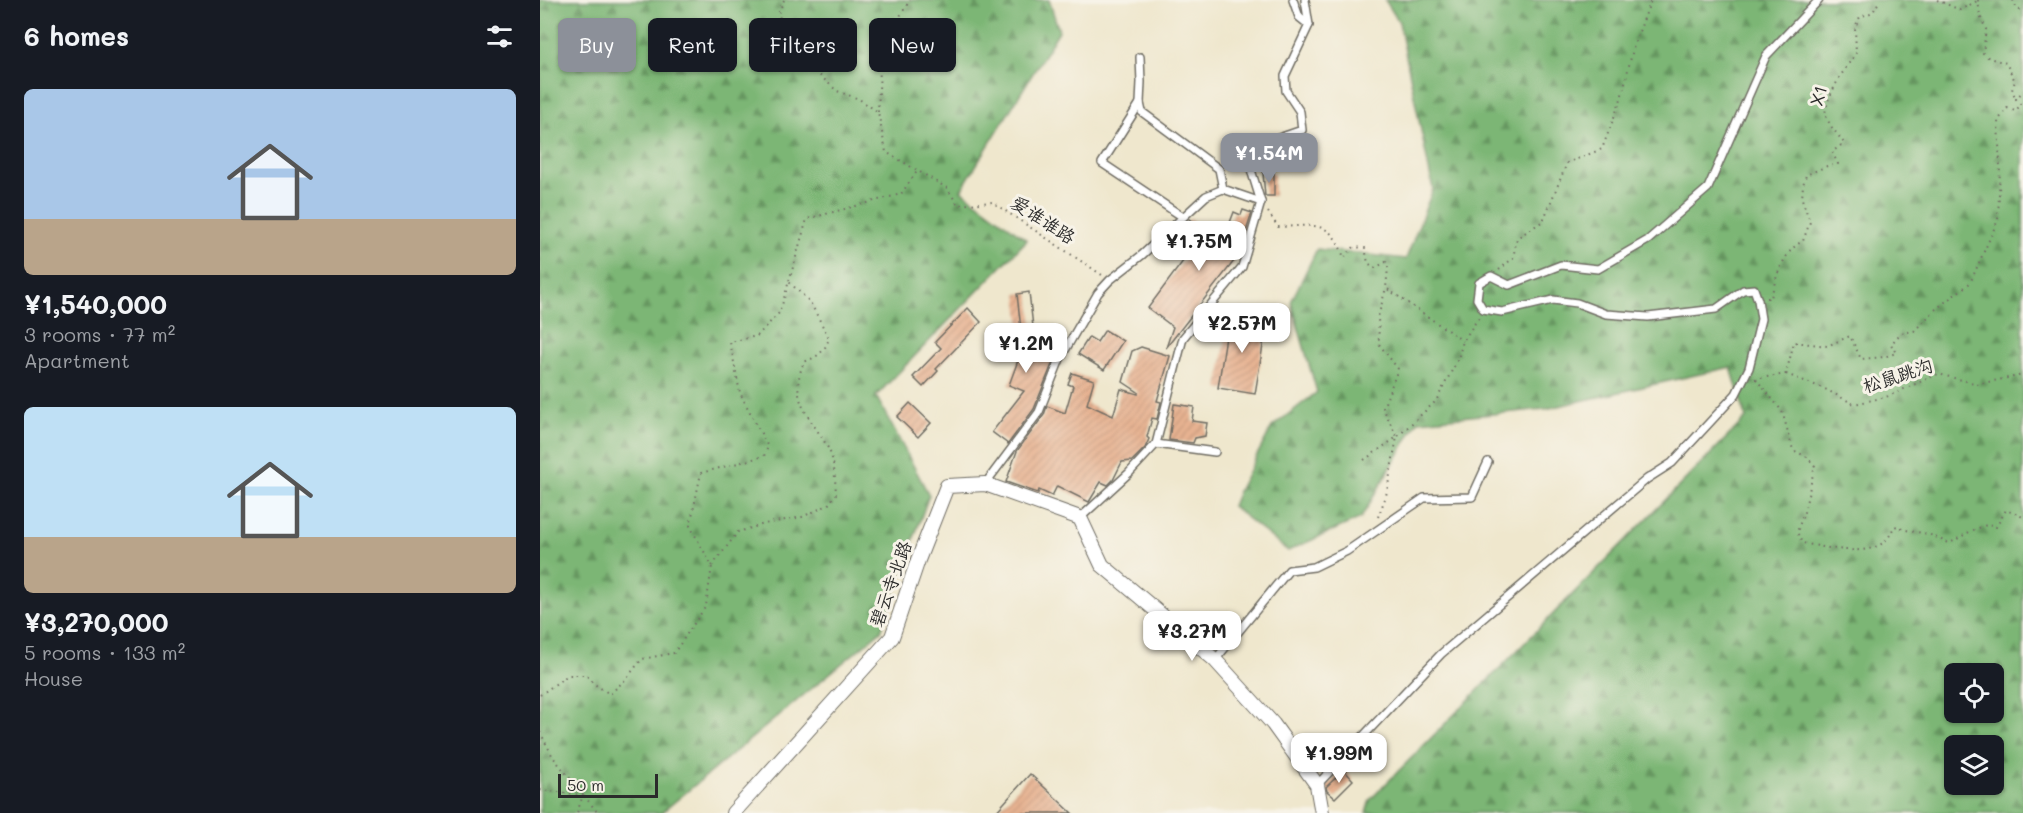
<!DOCTYPE html>
<html lang="en">
<head>
<meta charset="utf-8">
<style>
  body { margin:0; font-family:Mali,"LXGW WenKai TC",sans-serif; background:#242831; color:#f1f3f6; height:100vh; display:flex; flex-direction:column; font-size:22px; white-space:nowrap }
  * { box-sizing:border-box; margin:0 }
  p { font-size:20px; color:#9ea1a6 }
  .icon { flex:none; width:33px; height:33px; fill:none; stroke:currentColor; stroke-width:2; stroke-linecap:round; stroke-linejoin:round }
  .map { position:relative; flex:1; overflow:hidden }
  .drawer { display:flex; flex-direction:column; background:#171b24; width:540px }
  .drawer>* { flex:none }
  .top-card { position:absolute; left:18px; top:18px; width:570px; height:54px; display:flex; gap:12px }
  .fabs { position:absolute; left:1404px; top:663px; display:grid; gap:12px }
  .fabs a { display:grid; place-items:center; width:60px; height:60px; border-radius:9px; background:#171b24; box-shadow:0 2px 4px #0004; font-size:30px }
  .scale { position:absolute; left:18px; bottom:15px; width:100px; box-sizing:border-box; padding-left:6px; border:3px solid #2b2b2b; border-top:0; font-size:16px; line-height:21px; white-space:nowrap; color:#2b2b2b; -webkit-text-stroke:4px #f7f3e8; paint-order:stroke }
  .price { position:absolute; translate:-50% -51px; padding:0 14px; border-radius:12px; background:#fff; color:#222; font-size:20px; line-height:39px; filter:drop-shadow(0 2px 3px #0008) }
  .price::after { content:''; position:absolute; left:50%; top:36px; width:18px; height:14px; margin-left:-9px; background:inherit; clip-path:polygon(0 0,100% 0,50% 100%) }
  .price.on { background:#8c9099; color:#fff }
  ul { padding:0; list-style:none }
  li { display:grid; align-content:center; gap:12px; height:318px; padding:0 24px }
  li span { display:grid; place-items:center; height:186px; border-radius:9px; color:#555 }
  li>.icon { margin-inline-start:auto }
  span .icon { width:108px; height:108px; fill:#fffc; stroke-width:1 }
  li b { font-size:26px }
  h2 { display:flex; justify-content:space-between; align-items:center; height:72px; padding:0 24px; font-size:26px }
  .tag { padding:0 21px; border-radius:9px; background:#171b24; box-shadow:0 2px 4px #0004; font-size:21px; line-height:54px }
  .tag.on { background:#8c9099; color:#fff }
  main { display:flex; flex:1; min-height:0 }
  .map>svg:first-child { display:block }
  .forest { fill:url(#forest-firs); stroke:#537050; stroke-width:1.5; fill-rule:evenodd }
  .building { fill:url(#building-hatch) }
  .lines { fill:none; stroke-linecap:round; stroke-linejoin:round }
  .service-casing { stroke:#706d64; stroke-width:10 }
  .minor-casing { stroke:#706d64; stroke-width:16 }
  .path { stroke:#706d64; stroke-width:2; stroke-dasharray:1.5 4.5; stroke-linecap:butt }
  .service { stroke:#fff; stroke-width:7 }
  .minor { stroke:#fff; stroke-width:14 }
  .labels { text-anchor:middle; stroke-width:6; stroke-linejoin:round; paint-order:stroke }
  .street-label { font-size:18px; fill:#2b2b2b; stroke:#f7f3e8 }
</style>
</head>
<body>
<main>
<section class="drawer">
<h2>6 homes<svg class="icon" aria-label="filters" viewBox="0 0 24 24"><path d="M4 7h16M4 17h16"/><circle cx="9" cy="7" r="2"/><circle cx="15" cy="17" r="2"/></svg></h2>
<ul>
<li><span style="background:linear-gradient(#a9c7e8 70%,#b9a48a 0)"><svg class="icon" aria-label="home" viewBox="0 0 24 24"><path d="M3 11l9-7 9 7M6 9v11h12V9"/></svg></span><div><b>¥1,540,000</b><p>3 rooms · 77 m²</p><p>Apartment</p></div></li>
<li><span style="background:linear-gradient(#bfe0f5 70%,#b9a48a 0)"><svg class="icon" aria-label="home" viewBox="0 0 24 24"><path d="M3 11l9-7 9 7M6 9v11h12V9"/></svg></span><div><b>¥3,270,000</b><p>5 rooms · 133 m²</p><p>House</p></div></li>
</ul>
</section>
<div class="map">
<svg width="1483" height="813" viewBox="0 0 1483 813">
  <defs>
    <pattern id="forest-firs" width="22" height="20" patternUnits="userSpaceOnUse" patternTransform="scale(1.5)"><rect width="22" height="20" fill="#7bb674"/><path d="M5 1l3.5 6h-7zM16 11l3.5 6h-7z" fill="#65945f"/></pattern>
    <pattern id="building-hatch" width="6" height="6" patternUnits="userSpaceOnUse" patternTransform="scale(1.5)"><rect width="6" height="6" fill="#e7b291"/><path d="M-1 1l2-2M0 6l6-6M5 7l2-2" fill="none" stroke="#c6997d"/></pattern>
  </defs>
  <rect width="100%" height="100%" fill="#f7f3e8"/>
  <filter id="ink" filterUnits="userSpaceOnUse"><feTurbulence type="fractalNoise" baseFrequency=".0167" numOctaves="2"/><feDisplacementMap in="SourceGraphic" scale="12" xChannelSelector="R" yChannelSelector="G"/><feConvolveMatrix kernelMatrix="1 2 1 2 8 2 1 2 1" color-interpolation-filters="sRGB"/></filter>
  <filter id="wash" filterUnits="userSpaceOnUse"><feTurbulence type="fractalNoise" baseFrequency=".008" numOctaves="4" result="noise"/><feDisplacementMap in="SourceGraphic" scale="24" xChannelSelector="R" yChannelSelector="G"/><feGaussianBlur stdDeviation="1.35" result="paint"/><feColorMatrix in="noise" values="0 0 0 0 0 0 0 0 0 0 0 0 0 0 0 0 0 1.4 0 .05"/><feComposite in="paint" operator="in"/></filter>
  <g filter="url(#wash)">
    <rect width="100%" height="100%" fill="#efe7cd"/>
    <!-- forest -->
    <g class="forest">
      <path d="M0,0h509l10,31 -98,159 66,50 -151,156 53,99 -48,136 -220,182h-121z"/>
      <path d="M845,0h638v813h-657l4,-13 376,-382 -15,-51 -186,42 -127,12 -57,97 -73,33 -56,-45 6,-15 34,-64 45,-35 -26,-90 26,-53 89,10 27,-70 -34,-167zM1414,674h40v38h-40zM1414,746h40v38h-40z"/>
    </g>
    <g id="blocks">
      <!-- building -->
      <g class="building">
        <path d="M723,173h11v23h-9z"/>
        <path d="M703,210l9,3 -14,43 -72,92 7,-21 -25,-19 50,-67 -16,-11 8,-11 33,22 11,-29 7,3z"/>
        <path d="M489,292l6,52 22,8 -23,57 -26,35 -16,-12 32,-41 -15,-6 14,-38 -6,-53z"/>
        <path d="M428,308l13,14 -45,47 2,2 -15,16 -10,-10 28,-29 -6,-6z"/>
        <path d="M690,311l10,2v3l27,5 -12,73 -37,-6z"/>
        <path d="M565,330l18,11 -19,29 -26,-16 11,-17 8,5z"/>
        <path d="M601,347l29,9 -13,45 4,1 -4,17 -5,-1 -5,19 2,2 -4,9 -13,13 -10,1 -9,18 -5,5 -7,-3 -12,20 -32,-16 -5,10 -13,-6 -1,3 -32,-11 11,-31 27,-36 3,-9 18,7 8,-27 -5,-2 4,-11 22,7 -7,24 26,12 8,-27 17,5v-2l-15,-10 9,-31z"/>
        <path d="M370,403l21,20 -13,14 -21,-20z"/>
        <path d="M634,404l20,3 -2,14 15,2 -2,13 -10,2 -2,5 -24,-3z"/>
        <path d="M804,770l9,10 -18,18 -8,-7 -1,-4z"/>
        <path d="M490,774l42,39h-77z"/>
      </g>
    </g>
  </g>
  <g filter="url(#ink)">
    <use href="#blocks" fill-opacity="0" stroke="#706d64" stroke-width="1.5"/>
    <g class="lines">
      <!-- service casing -->
      <g class="service-casing">
        <g id="service">
          <path d="M753,0l6,17 10,8"/>
          <path d="M600,57l1,25 -1,21 2,9 77,57 4,20 38,13"/>
          <path d="M600,103l-38,60 81,54"/>
          <path d="M616,444l59,8"/>
          <path d="M445,484l54,-72 21,-53 38,-66 12,-13 32,-25 64,-59 17,-7"/>
          <path d="M540,518l49,-45 27,-29 27,-106 59,-71 19,-65 -9,-29 -2,-15 20,-17 32,-11 -2,-18 -14,-21 -1,-15 24,-51 -4,-25"/>
          <path d="M675,660l74,-90 25,-3 33,-16 77,-53 48,-1 16,-35"/>
          <path d="M777,785l124,-131 206,-175 25,-16 64,-69 13,-26 12,-49 -3,-19 -4,-11 -11,1 -27,19 -68,8 -42,-3 -29,-11 -24,-3 -51,12 -19,-3 -6,-10 2,-16 12,-7 18,9 52,-20 37,4 50,-29 60,-52 58,-132 53,-56"/>
        </g>
      </g>
      <!-- minor casing -->
      <g class="minor-casing">
        <path id="minor" d="M193,813l159,-176 26,-77 29,-74 38,-2 95,34 22,47 113,95 58,64 44,61 5,28"/>
      </g>
      <!-- path -->
      <g class="path">
        <path d="M244,0l-6,14 9,18 16,19 13,21 21,19 22,8 19,13 8,40 61,36 11,17 34,-3 110,73"/>
        <path d="M1397,0l23,10 19,-10"/>
        <path d="M1438,0l2,16 6,13 -3,24 6,5 17,5 9,18 -3,9 4,9"/>
        <path d="M1473,0l4,9 6,2"/>
        <path d="M338,112l3,-65 29,-47"/>
        <path d="M728,212l10,15c36,-1 53,-9 66,31l10,-11 11,1 3,15 7,5 11,-6 2,6 -2,20 77,53"/>
        <path d="M959,270l14,-12 4,-20 26,-17 24,-58 35,-14 19,-50 13,-54 17,-45"/>
        <path d="M1227,298h4c4,-20 13,-48 32,-57l7,-19 -8,-23 1,-14 3,-10 21,-9 11,-2 -6,-12 12,-9 -14,-18 -5,-12 4,-15 10,-20 17,-25 -1,-26 5,-10 13,-5 7,-12"/>
        <path d="M1246,374l39,15 29,15 32,-7 52,-23 40,10 45,-9"/>
        <path d="M1215,379l31,-5 8,-32 33,4 23,-10 11,23 23,-2 12,-4 -5,-9 10,-11 13,-2 22,-22 34,-26 28,-63 2,-53 -2,-46 9,-13 8,3 6,-6 -5,-6 7,-8"/>
        <path d="M1216,379l26,32 11,39 14,7 8,9 -11,46 -7,20 5,11c23,4 68,16 85,-4 3,-3 5,-9 8,-13 11,5 17,5 28,7 9,1 18,8 27,10l21,-12 18,-7 7,3 10,-17 17,7"/>
        <path d="M824,460l33,-23 -14,-29 15,-39 -19,-25 -1,-27 8,-29"/>
        <path d="M838,517l8,-21 11,-59 39,-36 22,-42 5,-18 16,-24"/>
        <path d="M172,566l26,-34 26,-8 38,-7 26,-12 8,-11c-1,-14 -1,-33 -8,-46 -16,-30 -41,-47 -24,-86 13,-5 21,-10 25,-24l-19,-36 -21,-20"/>
        <path d="M0,695l28,-20h18l11,11 13,8 16,-15 16,-20 32,-6 32,-47 6,-40 -22,-40 11,-53 63,-17 4,-9 -28,-54 -10,-51 27,-6 23,-24 27,-93 94,-25 17,-24"/>
        <path d="M0,732l13,25 45,56"/>
        <path d="M0,790l43,5 -6,18"/>
      </g>
      <!-- service -->
      <use href="#service" class="service"/>
      <!-- minor -->
      <use href="#minor" class="minor"/>
    </g>
  </g>
  <g class="labels">
    <!-- street labels -->
    <g class="street-label">
      <text transform="translate(1279 96) rotate(-74)" y="6">X1</text>
      <text transform="translate(503 220) rotate(33)" y="6">爱谁谁路</text>
      <text transform="translate(1358 376) rotate(-18)" y="6">松鼠跳沟</text>
      <text transform="translate(351 584) rotate(-70)" y="6">碧云寺北路</text>
    </g>
  </g>
</svg>
<div class="fabs">
<a><svg class="icon" aria-label="locate" viewBox="0 0 24 24"><circle cx="12" cy="12" r="6"/><path d="M12 2v4M12 18v4M2 12h4M18 12h4"/></svg></a>
<a><svg class="icon" aria-label="layers" viewBox="0 0 24 24"><path d="M12 4l9 5-9 5-9-5zM3 14l9 5 9-5"/></svg></a>
</div>
<div class="scale">50 m</div>
<b class="price on" style="left:729px;top:184px">¥1.54M</b>
<b class="price" style="left:659px;top:272px">¥1.75M</b>
<b class="price" style="left:702px;top:354px">¥2.57M</b>
<b class="price" style="left:486px;top:374px">¥1.2M</b>
<b class="price" style="left:652px;top:662px">¥3.27M</b>
<b class="price" style="left:799px;top:784px">¥1.99M</b>
<div class="top-card">
<a class="tag on">Buy</a>
<a class="tag">Rent</a>
<a class="tag">Filters</a>
<a class="tag">New</a>
</div>
</div>
</main>
</body>
</html>
